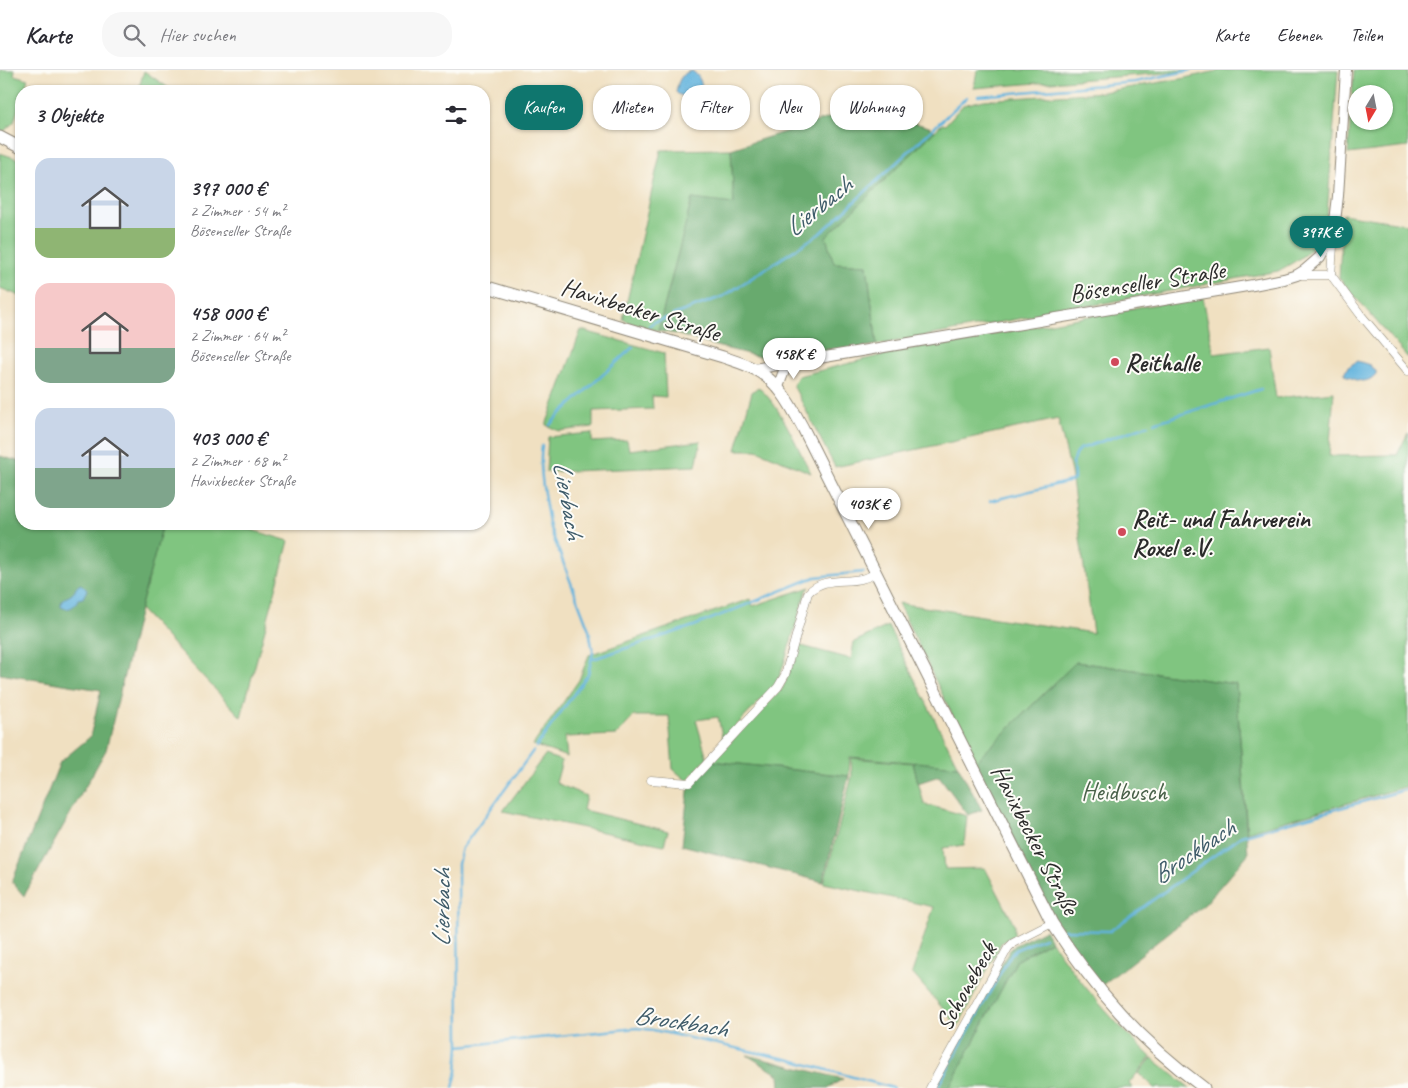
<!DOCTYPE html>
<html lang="de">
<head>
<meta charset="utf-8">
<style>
  body { margin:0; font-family:Caveat,sans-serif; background:#f7f7f7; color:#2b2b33; height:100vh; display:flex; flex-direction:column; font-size:19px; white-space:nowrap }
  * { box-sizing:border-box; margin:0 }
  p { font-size:16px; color:#7c7c81 }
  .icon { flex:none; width:28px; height:28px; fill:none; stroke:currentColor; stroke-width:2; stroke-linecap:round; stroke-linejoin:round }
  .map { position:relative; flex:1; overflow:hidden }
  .drawer { position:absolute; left:15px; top:15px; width:475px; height:445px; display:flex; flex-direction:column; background:#fff; border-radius:20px; box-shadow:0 1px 4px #0004 }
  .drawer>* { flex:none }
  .hud { position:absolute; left:505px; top:15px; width:475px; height:45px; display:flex; gap:10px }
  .needle { width:32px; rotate:190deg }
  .fabs { position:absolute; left:1348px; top:15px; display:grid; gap:10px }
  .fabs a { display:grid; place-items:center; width:45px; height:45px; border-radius:50%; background:#fff; box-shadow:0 1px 4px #0004; font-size:25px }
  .price { position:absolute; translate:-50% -42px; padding:0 11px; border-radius:18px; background:#fff; color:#222; font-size:16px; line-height:32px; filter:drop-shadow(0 1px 2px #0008) }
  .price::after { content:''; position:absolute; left:50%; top:30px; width:15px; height:11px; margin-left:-8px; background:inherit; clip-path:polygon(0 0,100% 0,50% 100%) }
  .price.active { background:#0f766e; color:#fff }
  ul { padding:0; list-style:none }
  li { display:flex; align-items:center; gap:15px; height:125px; padding:0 20px }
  li span { display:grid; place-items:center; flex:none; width:140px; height:100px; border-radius:15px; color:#555 }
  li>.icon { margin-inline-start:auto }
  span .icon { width:60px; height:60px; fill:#fffc; stroke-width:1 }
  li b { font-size:21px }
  h2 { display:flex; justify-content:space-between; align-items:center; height:60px; padding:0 20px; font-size:21px }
  .pill { padding:0 18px; border-radius:20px; background:#fff; box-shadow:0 1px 4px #0004; font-size:18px; line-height:45px }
  .pill.active { background:#0f766e; color:#fff }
  header { display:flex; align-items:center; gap:30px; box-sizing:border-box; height:70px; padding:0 25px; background:#fff; border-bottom:1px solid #e1e1e2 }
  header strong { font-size:24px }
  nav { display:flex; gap:28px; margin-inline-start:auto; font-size:18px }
  .search { width:350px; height:45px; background:#f7f7f7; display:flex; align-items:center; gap:12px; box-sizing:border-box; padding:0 18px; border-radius:20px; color:#7c7c81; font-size:19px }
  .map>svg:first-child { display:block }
  .green { fill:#80c580; stroke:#567856; fill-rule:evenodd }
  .forest { fill:#68aa6e; stroke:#4a6a4c }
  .water { fill:#62b3dd; stroke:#466f84 }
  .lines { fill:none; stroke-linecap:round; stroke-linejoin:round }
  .stream { stroke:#62b3dd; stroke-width:2.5 }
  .minor-casing { stroke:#8e8676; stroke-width:9 }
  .tertiary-casing { stroke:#8e8676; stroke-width:12 }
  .secondary-casing { stroke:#8e8676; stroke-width:13 }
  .minor { stroke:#fff; stroke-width:8 }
  .tertiary { stroke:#fff; stroke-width:10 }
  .secondary { stroke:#fff; stroke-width:11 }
  .poi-dot { fill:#d1495b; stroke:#fdfcf7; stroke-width:2 }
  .labels { text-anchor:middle; stroke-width:4; stroke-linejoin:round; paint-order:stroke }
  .street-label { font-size:25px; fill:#2b2b2b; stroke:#fdfcf7 }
  .poi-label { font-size:25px; font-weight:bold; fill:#2b2b2b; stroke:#fdfcf7; text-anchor:start }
  .park-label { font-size:25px; fill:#496149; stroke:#fdfcf7 }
  .water-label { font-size:26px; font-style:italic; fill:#3e5b69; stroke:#fdfcf7 }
</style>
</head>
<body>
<header>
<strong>Karte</strong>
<div class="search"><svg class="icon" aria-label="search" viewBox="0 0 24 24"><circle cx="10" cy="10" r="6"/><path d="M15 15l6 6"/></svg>Hier suchen</div>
<nav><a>Karte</a><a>Ebenen</a><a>Teilen</a></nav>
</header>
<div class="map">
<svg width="1408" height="1018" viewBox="0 0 1408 1018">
  <rect width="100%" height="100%" fill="#fdfcf7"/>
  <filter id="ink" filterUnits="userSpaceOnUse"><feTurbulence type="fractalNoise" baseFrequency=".02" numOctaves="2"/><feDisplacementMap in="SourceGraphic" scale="10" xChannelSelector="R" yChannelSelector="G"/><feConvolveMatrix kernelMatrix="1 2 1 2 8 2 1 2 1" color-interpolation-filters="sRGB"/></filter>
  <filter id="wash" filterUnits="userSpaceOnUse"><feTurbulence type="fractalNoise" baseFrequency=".0096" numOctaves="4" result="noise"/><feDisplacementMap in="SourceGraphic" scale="20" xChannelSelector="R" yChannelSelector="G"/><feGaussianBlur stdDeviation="1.12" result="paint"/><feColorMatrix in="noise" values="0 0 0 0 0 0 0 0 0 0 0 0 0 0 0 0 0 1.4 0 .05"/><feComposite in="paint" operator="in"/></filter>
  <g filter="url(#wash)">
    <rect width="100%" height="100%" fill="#f0e0c1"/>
    <!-- green -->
    <g class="green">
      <path d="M0,0h15l-1,5 14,4 -4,12h-3v8l-7,23 -12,11 -2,-4z"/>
      <path d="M977,0h211l-10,2 -204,16z"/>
      <path d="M1222,0h116l-12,158c-14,24 -24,30 -48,43l-401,74 -10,-80 -34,-2 -7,-26 116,-113 3,1 18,-20 21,-5 119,-8 77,-13z"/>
      <path d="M1354,0h54v77l-60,7zM1356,24h28v27h-28z"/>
      <path d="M144,1l29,20h-35z"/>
      <path d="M731,79l3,56 -42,-6 -34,132 -29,-8 -6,-4 38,-169z"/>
      <path d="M0,83l21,7v132l-1,4 -20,-8z"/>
      <path d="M1343,144l65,10v134l-69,-80z"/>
      <path d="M1203,227l11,57 55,-7 7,51 58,-6 -5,64 68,-1 11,-22v353l-161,46 -11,-148 -160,-22 -101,100 -77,-159 195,30 -22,-161 -13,-53 -223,48 -42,-82 5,-9 105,-26 236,-43z"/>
      <path d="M581,260l83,23 2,44 -14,-1 1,13 -60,2v16l-34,4 -13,-6z"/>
      <path d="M758,317c23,19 39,60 53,86l-54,-23h-21l16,-58z"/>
      <path d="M592,363v9l35,-2 2,10 72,-9 -5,25 -150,6 2,-35z"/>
      <path d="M163,454h69l57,17 -48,176 -101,-108z"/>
      <path d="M810,517l-4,5 -25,81 -6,12 -52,55 -5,-23 -22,3 11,38 -20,23 -14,-12 -4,-53h-35l-17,19 -52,2 2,20 -34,-12 46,-65 10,-25 161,-56 3,7z"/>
      <path d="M888,556l70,140 -108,-9 -1,19 -137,-15 70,-72 6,-13 10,-31 53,14 3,-17z"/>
      <path d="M545,685l17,6 -6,22 30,13 -3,14 85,21 -4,14 -161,-34z"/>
      <path d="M851,688l62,5 11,41 43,12 -3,29 -21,3 2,21 40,-1 29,56v11l-13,8 -43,83 -46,-53 22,-66 -110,-24 28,-107z"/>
      <path d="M1051,871c29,42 62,81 100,116l-22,26 3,5h-183l68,-128z"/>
      <path d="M1152,988l38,30h-35l-16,-15z"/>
    </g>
    <!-- forest -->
    <g class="forest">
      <path d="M844,33l85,24 6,4 -109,106 8,26 33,2 10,80 -101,16 -64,-16 -36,-11 -18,-3 34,-132 42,5 -3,-55 110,-35z"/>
      <path d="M0,386l21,6v62h142l-23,85 -34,141 -82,146 -12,-14 48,-120 30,-25 11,-47 -101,-16z"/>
      <path d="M1076,592l160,22 12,170 -43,50 -104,82 -46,-65 -80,-159z"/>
      <path d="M712,691l137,15 -26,106 -141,-37 7,-62z"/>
      <path d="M917,692l41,4 24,44 -14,5 -29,-39 -21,7 -5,-20z"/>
      <path d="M1045,860l6,11 -34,19 -68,128h-14l73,-136 7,-7z"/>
      <path d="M747,985l96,24 -15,9h-48l-1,-13z"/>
    </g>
    <!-- water -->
    <g class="water">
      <path d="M692,1c6,3 10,11 10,18 -7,5 -20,11 -26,3 2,-11 5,-19 16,-21z"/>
      <path d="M1357,291l13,4 2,3 4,3v3c-9,11 -20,7 -31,1l-1,-2 3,-5z"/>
      <path d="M81,514l6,6 -4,8 -5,1c-3,8 -9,12 -17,8 0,-12 4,-7 11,-13 5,-4 2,-7 9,-10z"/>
    </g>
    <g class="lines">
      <!-- stream -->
      <g class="stream">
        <path d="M978,26l157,-14 57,-12"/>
        <path d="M673,245l51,-19 98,-64 145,-135"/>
        <path d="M649,256l5,-4 13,-4"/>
        <path d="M1154,353l107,-34"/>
        <path d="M550,355l7,-8 76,-70"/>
        <path d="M990,431l81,-20 3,-2c0,-11 -4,-22 6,-30l68,-24"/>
        <path d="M593,589l101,-33 121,-49 49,-5"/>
        <path d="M536,677l52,-73 5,-22 -4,-22 -39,-102c-4,-22 -12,-61 -8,-82"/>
        <path d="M1064,860l46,1 131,-95 167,-47"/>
        <path d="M459,976l178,-18 16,2 138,30 102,28"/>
        <path d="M453,1018l4,-17 2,-25 -1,-182 4,-16 71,-97"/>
        <path d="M937,1018l74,-134 6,-5 27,-11"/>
      </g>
    </g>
  </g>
  <g filter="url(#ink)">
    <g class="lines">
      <!-- minor casing -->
      <g class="minor-casing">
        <g id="minor">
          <path d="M1298,205h33l3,-43"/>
          <path d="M1331,205l29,39 48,57"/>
          <path d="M651,710l38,3 89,-96 7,-12 23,-82c15,-16 34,-10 53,-14 5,-1 10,-3 15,-6"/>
          <path d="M930,1018l78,-140 5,-5 39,-20"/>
        </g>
      </g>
      <!-- tertiary casing -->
      <g class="tertiary-casing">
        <g id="tertiary">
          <path d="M754,299l499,-84 31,-6 13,-4 8,-5 15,-13 14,-27 4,-34 8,-126"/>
          <path d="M778,317l9,-24"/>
        </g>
      </g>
      <!-- secondary casing -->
      <g class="secondary-casing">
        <g id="secondary">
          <path d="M0,67l21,11"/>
          <path d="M484,216l239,71c11,4 23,7 33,13 24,13 35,36 48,60l248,493c44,68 87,117 152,165"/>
        </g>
      </g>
      <!-- minor -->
      <use href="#minor" class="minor"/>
      <!-- tertiary -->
      <use href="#tertiary" class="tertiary"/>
      <!-- secondary -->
      <use href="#secondary" class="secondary"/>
    </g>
  </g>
  <!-- markers -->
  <g class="poi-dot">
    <circle cx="1115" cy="292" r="5"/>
    <circle cx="1122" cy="462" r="5"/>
  </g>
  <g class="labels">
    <!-- street labels -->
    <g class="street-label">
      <text transform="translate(1147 211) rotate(-9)" y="9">Bösenseller Straße</text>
      <text transform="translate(641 239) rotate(17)" y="9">Havixbecker Straße</text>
      <text transform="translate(1036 769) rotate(63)" y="9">Havixbecker Straße</text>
      <text transform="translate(965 916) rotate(-60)" y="9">Schonebeck</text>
    </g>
    <!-- poi labels -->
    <g class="poi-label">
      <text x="1125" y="301">Reithalle</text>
      <text x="1132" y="457">Reit- und Fahrverein<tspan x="1132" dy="29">Roxel e.V.</tspan></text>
    </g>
    <!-- park labels -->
    <g class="park-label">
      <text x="1124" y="730">Heidbusch</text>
    </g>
    <!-- water labels -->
    <g class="water-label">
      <text transform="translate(818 136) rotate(-39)" y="9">Lierbach</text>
      <text transform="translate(569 430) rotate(80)" y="9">Lierbach</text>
      <text transform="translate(1193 781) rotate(-34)" y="9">Brockbach</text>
      <text transform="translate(441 838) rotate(-89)" y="9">Lierbach</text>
      <text transform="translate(681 951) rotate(9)" y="9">Brockbach</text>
    </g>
  </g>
</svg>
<div class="fabs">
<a><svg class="needle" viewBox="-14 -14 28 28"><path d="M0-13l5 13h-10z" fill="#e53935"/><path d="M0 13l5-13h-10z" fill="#7c7c81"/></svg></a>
</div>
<b class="price active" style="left:1321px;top:188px">397K €</b>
<b class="price" style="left:794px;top:310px">458K €</b>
<b class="price" style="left:869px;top:460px">403K €</b>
<div class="hud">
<a class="pill active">Kaufen</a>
<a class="pill">Mieten</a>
<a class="pill">Filter</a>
<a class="pill">Neu</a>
<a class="pill">Wohnung</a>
</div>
<section class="drawer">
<h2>3 Objekte<svg class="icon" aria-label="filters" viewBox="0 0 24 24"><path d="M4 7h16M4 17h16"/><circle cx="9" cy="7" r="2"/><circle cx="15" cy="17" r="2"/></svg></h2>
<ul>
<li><span style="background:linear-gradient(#c9d6e8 70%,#8fb573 0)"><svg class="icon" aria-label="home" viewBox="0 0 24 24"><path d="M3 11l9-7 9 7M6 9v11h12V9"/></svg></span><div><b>397 000 €</b><p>2 Zimmer · 54 m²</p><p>Bösenseller Straße</p></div></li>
<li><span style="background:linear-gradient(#f6c9c9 65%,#7fa58c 0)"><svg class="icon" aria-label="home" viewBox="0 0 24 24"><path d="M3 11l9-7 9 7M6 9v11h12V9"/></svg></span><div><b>458 000 €</b><p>2 Zimmer · 64 m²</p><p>Bösenseller Straße</p></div></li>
<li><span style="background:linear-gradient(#c9d6e8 60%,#7fa58c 0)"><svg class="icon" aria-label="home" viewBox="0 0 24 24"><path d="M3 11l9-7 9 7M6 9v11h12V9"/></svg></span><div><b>403 000 €</b><p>2 Zimmer · 68 m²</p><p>Havixbecker Straße</p></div></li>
</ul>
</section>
</div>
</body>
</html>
